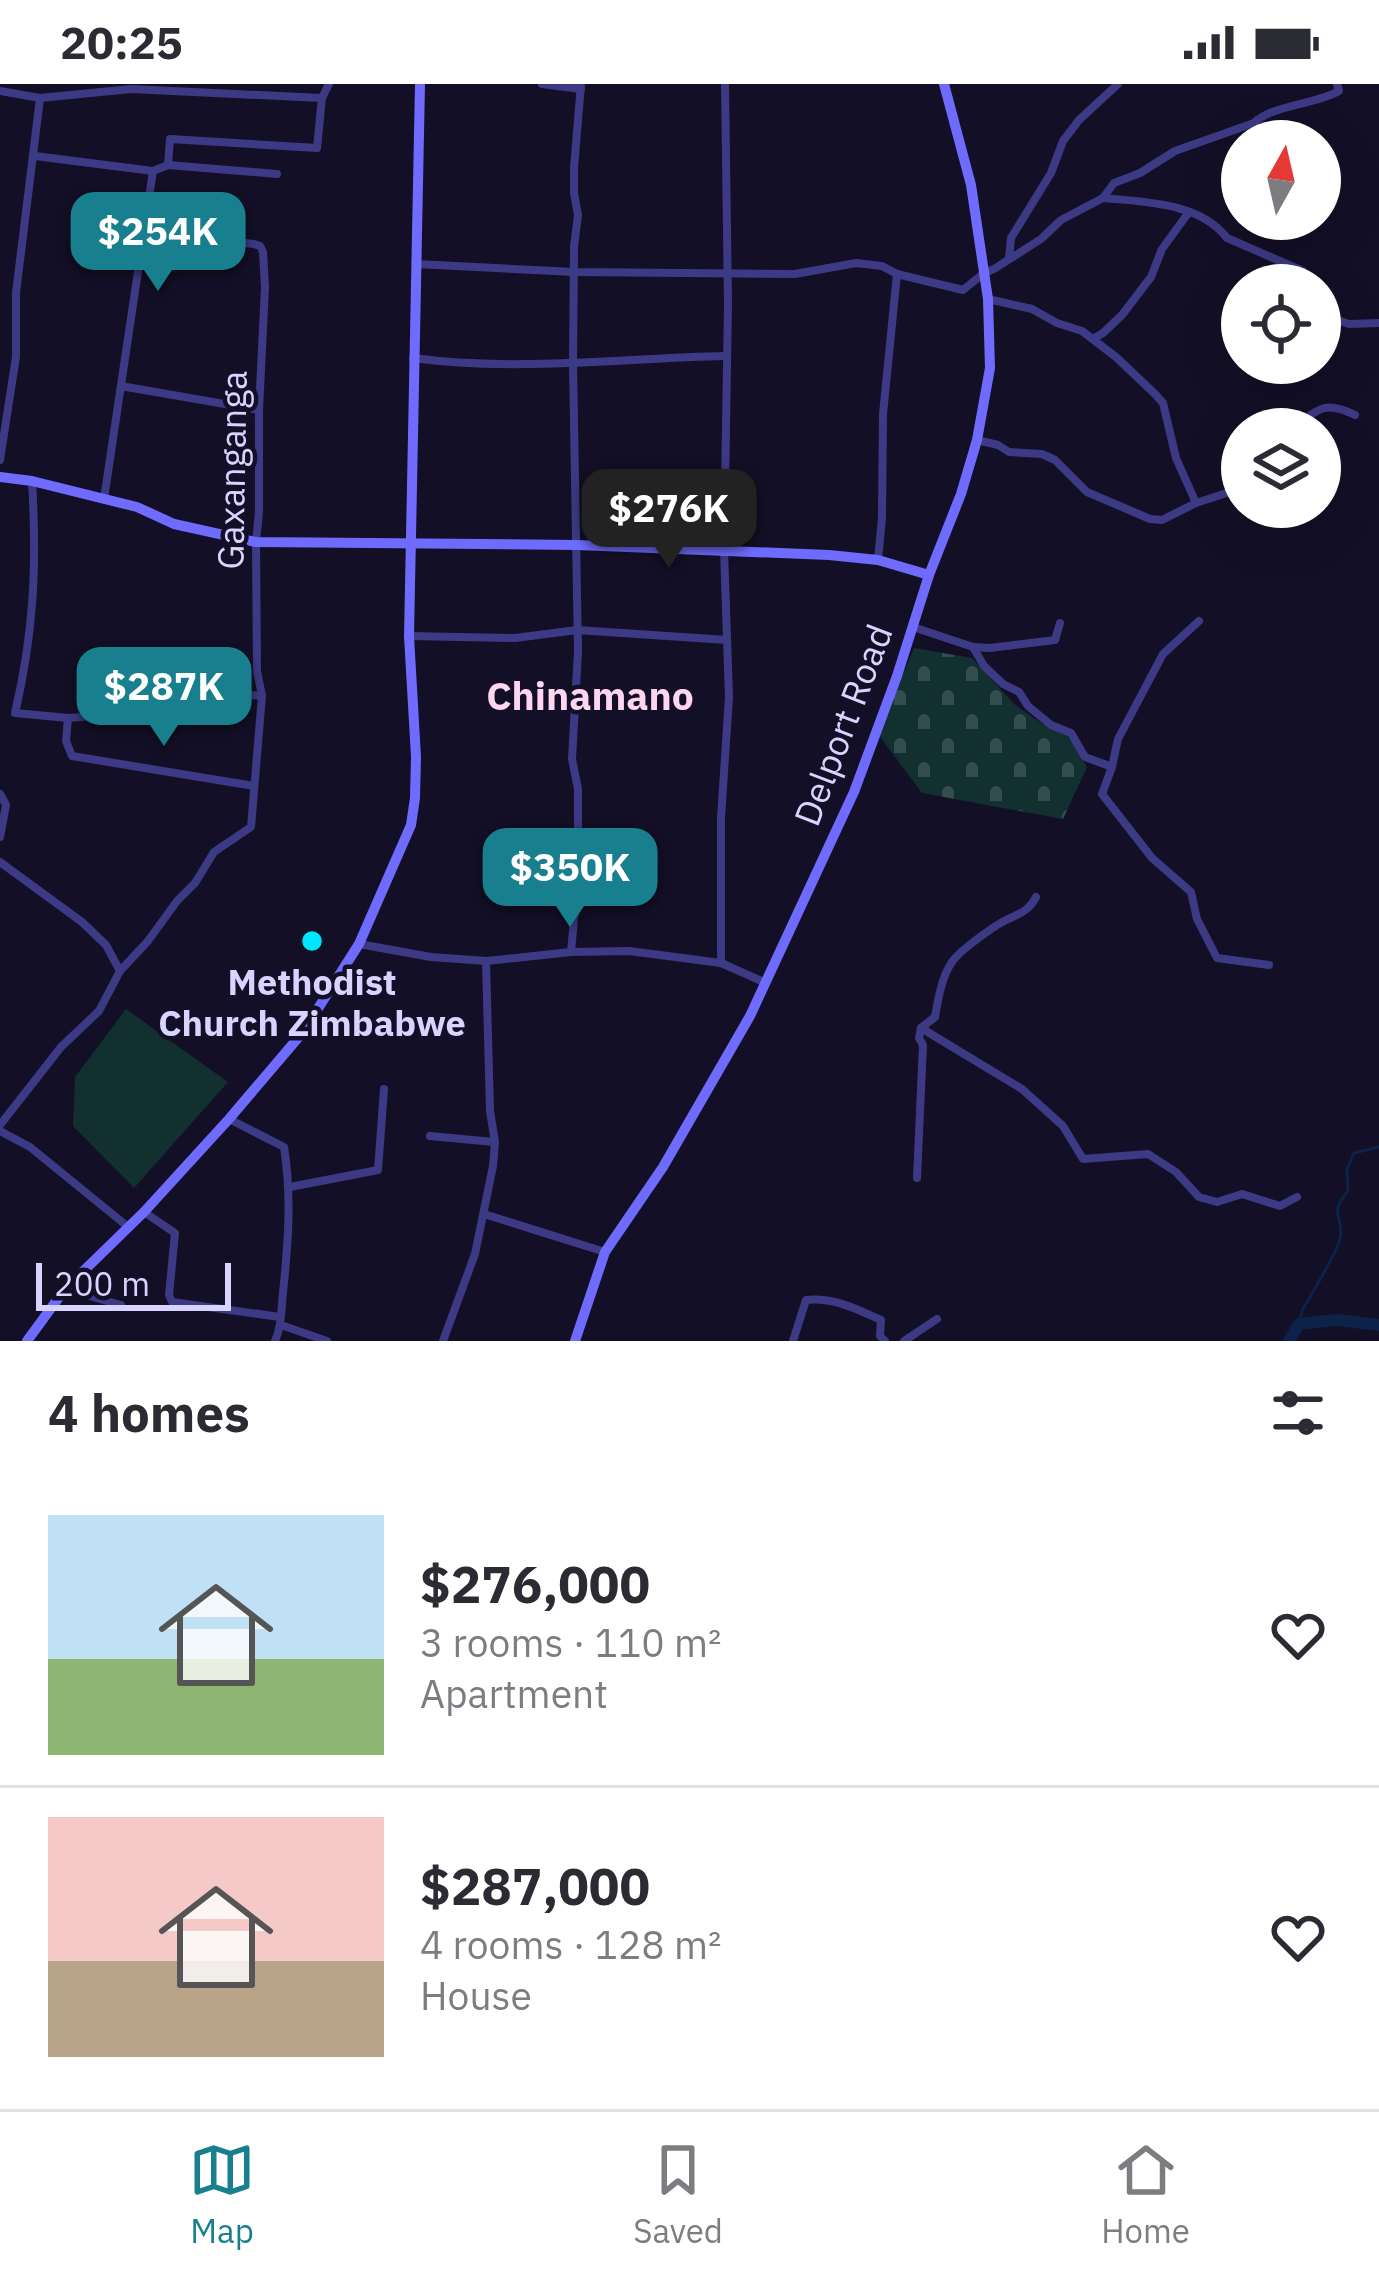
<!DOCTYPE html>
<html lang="en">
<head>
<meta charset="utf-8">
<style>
  body { margin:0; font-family:"IBM Plex Sans",sans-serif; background:#f2f2f3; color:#2b2b33; height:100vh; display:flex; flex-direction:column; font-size:45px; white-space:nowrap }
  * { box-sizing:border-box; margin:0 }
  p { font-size:39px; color:#7c7c81 }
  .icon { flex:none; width:66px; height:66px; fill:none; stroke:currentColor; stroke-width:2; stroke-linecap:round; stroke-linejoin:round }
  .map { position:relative; height:1257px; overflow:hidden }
  .sheet { display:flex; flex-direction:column; background:#fff; flex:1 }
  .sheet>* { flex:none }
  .needle { width:78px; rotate:8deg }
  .controls { position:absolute; left:1221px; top:36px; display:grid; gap:24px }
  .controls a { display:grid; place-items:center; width:120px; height:120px; border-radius:50%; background:#fff; box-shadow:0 12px 48px #0002; font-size:60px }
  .scale { position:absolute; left:36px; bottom:30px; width:195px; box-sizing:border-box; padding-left:12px; border:6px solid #d9d4ff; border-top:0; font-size:33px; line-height:42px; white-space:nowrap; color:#d9d4ff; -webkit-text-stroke:9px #130f26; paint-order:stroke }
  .price { position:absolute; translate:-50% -102px; padding:0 27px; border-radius:24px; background:#187f8f; color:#fff; font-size:39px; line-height:78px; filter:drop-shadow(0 3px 6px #0008) }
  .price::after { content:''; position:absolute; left:50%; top:72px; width:36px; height:27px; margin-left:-18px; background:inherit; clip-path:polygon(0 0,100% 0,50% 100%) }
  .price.active { background:#222; color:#fff }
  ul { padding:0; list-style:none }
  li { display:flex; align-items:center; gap:36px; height:300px; padding:0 48px }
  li+li { border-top:3px solid #e1e1e2 }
  li span { display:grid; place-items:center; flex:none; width:336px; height:240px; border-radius:0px; color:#555 }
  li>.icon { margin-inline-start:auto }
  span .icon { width:144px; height:144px; fill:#fffc; stroke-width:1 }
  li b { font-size:51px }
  h2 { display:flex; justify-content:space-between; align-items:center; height:144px; padding:0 48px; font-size:51px }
  .status { display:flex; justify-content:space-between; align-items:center; height:84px; padding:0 60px; background:#fff; direction:ltr }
  .status svg { height:33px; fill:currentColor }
  .dock { display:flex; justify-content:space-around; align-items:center; height:168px; border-top:3px solid #e1e1e2; background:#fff; font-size:33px; color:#7c7c81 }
  .dock a { display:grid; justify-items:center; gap:6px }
  .dock .active { color:#187f8f }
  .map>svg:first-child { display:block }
  .cemetery { fill:url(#cemetery-stones) }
  .pitch { fill:#12302f }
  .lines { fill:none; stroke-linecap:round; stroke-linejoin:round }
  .stream { stroke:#0c2248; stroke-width:3 }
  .river { stroke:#0c2248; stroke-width:12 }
  .street { stroke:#3d3a85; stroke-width:8 }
  .secondary { stroke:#6f6bff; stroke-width:10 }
  .poi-dot { fill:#00e5ff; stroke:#130f26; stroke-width:4.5 }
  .labels { text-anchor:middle; stroke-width:9; stroke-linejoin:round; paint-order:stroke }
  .street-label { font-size:36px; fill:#d9d4ff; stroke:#130f26 }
  .poi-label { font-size:36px; font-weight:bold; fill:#d9d4ff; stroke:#130f26 }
  .neighbourhood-label { font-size:39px; font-weight:bold; fill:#ffd6f0; stroke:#130f26 }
</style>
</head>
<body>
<div class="status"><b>20:25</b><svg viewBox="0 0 49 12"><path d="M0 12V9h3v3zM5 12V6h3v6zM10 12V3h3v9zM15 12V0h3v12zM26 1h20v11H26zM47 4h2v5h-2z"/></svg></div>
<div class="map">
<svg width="1379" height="1257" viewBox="0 0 1379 1257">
  <defs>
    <pattern id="cemetery-stones" width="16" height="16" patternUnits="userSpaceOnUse" patternTransform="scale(3)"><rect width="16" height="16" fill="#12302f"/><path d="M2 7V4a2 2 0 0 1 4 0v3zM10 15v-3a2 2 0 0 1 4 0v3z" fill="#344d4e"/></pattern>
  </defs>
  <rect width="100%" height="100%" fill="#130f26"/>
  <!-- cemetery -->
  <path class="cemetery" d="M914,564l58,10 42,46 27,19 28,14 18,30 -24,52 -141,-26 -44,-59z"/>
  <!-- pitch -->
  <path class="pitch" d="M126,925l102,73 -94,106 -61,-62 2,-49z"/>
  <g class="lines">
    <!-- stream -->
    <path class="stream" d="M1299,1240l3,-13c8,-15 36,-59 38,-73 5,-21 -13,-23 8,-47l-1,-22 7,-16 25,-6"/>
    <!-- river -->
    <path class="river" d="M1289,1257l10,-17 38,-4 42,5"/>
    <!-- street -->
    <g class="street">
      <path d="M542,0l39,5"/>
      <path d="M0,7l40,7 -24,195v64l-16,103"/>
      <path d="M40,14l91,-9 191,9 7,-14"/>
      <path d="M35,72l118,15"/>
      <path d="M168,81l2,-26 147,9 5,-50"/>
      <path d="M1103,114c40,4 97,4 124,40l76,33 -3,14"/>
      <path d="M1009,174l2,-20 40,-65 12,-32 16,-21 39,-36"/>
      <path d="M416,180l158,8 221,2 61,-11 26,3 15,8 66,16 21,-17 10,-4 47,-30 20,-19 42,-22 11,-15 26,-10 35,-22 79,-28c18,-18 60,-18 85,-32l-2,-7"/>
      <path d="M988,215l44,10 25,14 25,8 34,26 39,37 8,9 13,55 20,45"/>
      <path d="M1320,230l29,10 30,-1"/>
      <path d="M1093,255l10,-6 19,-18 29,-38 11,-28 27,-37"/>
      <path d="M413,274c104,14 209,0 313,-2"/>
      <path d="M121,302l138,24"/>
      <path d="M1293,345c25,-20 31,-29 62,-14"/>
      <path d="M977,356l21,5 11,7 33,2 13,6 32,32 63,27 12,1 34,-17 46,-15"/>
      <path d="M32,397c5,83 2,151 -17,232l53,5 25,-2 3,-20 131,-3 35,3"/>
      <path d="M104,415l49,-328 15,-6 109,9"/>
      <path d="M878,476l4,-42 1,-104 14,-140"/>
      <path d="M1199,537l-36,33 -45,85 -6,28 -10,27 50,64 39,34 6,27 20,39 52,7"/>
      <path d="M913,543l60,20 17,1 65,-8 5,-17"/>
      <path d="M409,552l106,2 62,-8 150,10"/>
      <path d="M973,563l11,19 19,18 16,8 9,14 23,19 20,8 14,24 27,10"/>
      <path d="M68,634l-2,23 6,15 182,30"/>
      <path d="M0,710l6,11 -6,32"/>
      <path d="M0,778l82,60 24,23 14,26 -21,40 -38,36 -61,78"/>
      <path d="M359,860l72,13 55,4 85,-9 58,-1 92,12 45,20"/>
      <path d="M571,868l7,-76v-87l-6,-30 6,-108 -5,-287 1,-117 4,-32 -4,-22v-25l7,-84"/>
      <path d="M721,879v-145l8,-121 -5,-147 4,-246 -3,-220"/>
      <path d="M120,887l28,-30 29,-40 18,-18 19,-31 37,-25 11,-131 -5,-25 -1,-129 3,-30v-102l6,-123 -2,-35 -3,-6 -6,-2 -110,-12"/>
      <path d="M921,944l101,61 41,37 20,33 65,-5 28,18 23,25 18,5 25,-8 38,12 17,-9"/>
      <path d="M921,944l14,-11c3,-18 7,-41 17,-55 7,-11 42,-36 54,-42 14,-7 22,-8 30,-23"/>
      <path d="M229,1035l55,28c8,50 4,97 -1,146 -2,17 -1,32 -8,48"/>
      <path d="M0,1047l30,16 97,79"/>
      <path d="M430,1052l64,6"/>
      <path d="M917,1094l6,-133 -4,-7 2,-10"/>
      <path d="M290,1103l88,-17 6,-81"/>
      <path d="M144,1128l31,21 -6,62 3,7 108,15"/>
      <path d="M484,1130l121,38"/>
      <path d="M65,1205l56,16"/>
      <path d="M281,1241l46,16"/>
      <path d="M443,1257l32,-87 18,-88 2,-24 -5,-31 -4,-150"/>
      <path d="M793,1257l13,-41c28,-3 50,9 75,20l-1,16 5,5"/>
      <path d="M904,1257l33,-22"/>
    </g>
    <!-- secondary -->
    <g class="secondary">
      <path d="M0,393l32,4 105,26 37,17 82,18 321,3 252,10 49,5 51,15"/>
      <path d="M27,1257l38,-52 79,-77 85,-93 74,-87 56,-88 52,-119 4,-27 1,-41 -7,-121 11,-552"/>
      <path d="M575,1257l30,-89 58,-85 87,-151 104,-224 43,-116 32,-101 32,-81 16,-54 13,-72 -2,-69 -17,-114 -27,-101"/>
    </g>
  </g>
  <!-- markers -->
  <circle class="poi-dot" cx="312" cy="857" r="12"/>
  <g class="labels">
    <!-- street labels -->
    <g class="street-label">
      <text transform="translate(232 386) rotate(-89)" y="13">Gaxanganga</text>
      <text transform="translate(843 641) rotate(-69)" y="13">Delport Road</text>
    </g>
    <!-- poi labels -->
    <g class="poi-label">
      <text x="312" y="911">Methodist<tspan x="312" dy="41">Church Zimbabwe</tspan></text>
    </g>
    <!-- neighbourhood labels -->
    <g class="neighbourhood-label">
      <text x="590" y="626">Chinamano</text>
    </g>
  </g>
</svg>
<div class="controls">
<a><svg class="needle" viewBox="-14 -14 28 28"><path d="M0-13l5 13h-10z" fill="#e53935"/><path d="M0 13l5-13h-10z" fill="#7c7c81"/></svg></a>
<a><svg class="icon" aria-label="locate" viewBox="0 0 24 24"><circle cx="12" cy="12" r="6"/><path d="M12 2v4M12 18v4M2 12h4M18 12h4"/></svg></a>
<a><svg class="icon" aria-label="layers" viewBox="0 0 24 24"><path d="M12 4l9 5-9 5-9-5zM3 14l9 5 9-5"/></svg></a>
</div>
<div class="scale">200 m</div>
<b class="price" style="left:158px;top:210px">$254K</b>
<b class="price active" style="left:669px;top:487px">$276K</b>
<b class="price" style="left:164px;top:665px">$287K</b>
<b class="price" style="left:570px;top:846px">$350K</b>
</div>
<section class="sheet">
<h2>4 homes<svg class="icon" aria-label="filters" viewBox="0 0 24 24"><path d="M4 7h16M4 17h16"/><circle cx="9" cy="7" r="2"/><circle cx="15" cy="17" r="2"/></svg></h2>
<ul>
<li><span style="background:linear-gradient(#bfe0f5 60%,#8fb573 0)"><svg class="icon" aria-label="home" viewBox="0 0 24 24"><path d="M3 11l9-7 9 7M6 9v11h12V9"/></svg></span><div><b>$276,000</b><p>3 rooms · 110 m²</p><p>Apartment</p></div><svg class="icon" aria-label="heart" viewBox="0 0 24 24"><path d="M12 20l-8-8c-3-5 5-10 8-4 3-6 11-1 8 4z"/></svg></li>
<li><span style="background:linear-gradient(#f6c9c9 60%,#b9a48a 0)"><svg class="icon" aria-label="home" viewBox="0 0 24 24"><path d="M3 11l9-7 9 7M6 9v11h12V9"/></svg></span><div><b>$287,000</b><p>4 rooms · 128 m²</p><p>House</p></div><svg class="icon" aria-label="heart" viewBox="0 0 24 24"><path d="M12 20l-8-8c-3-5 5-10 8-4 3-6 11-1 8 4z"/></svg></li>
</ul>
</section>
<nav class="dock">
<a class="active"><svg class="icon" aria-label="map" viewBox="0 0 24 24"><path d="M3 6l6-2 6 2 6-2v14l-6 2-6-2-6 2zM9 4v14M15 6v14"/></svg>Map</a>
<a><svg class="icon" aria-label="saved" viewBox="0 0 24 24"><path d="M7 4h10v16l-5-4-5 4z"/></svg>Saved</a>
<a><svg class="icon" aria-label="home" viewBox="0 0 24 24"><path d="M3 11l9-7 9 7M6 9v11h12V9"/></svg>Home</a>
</nav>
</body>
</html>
